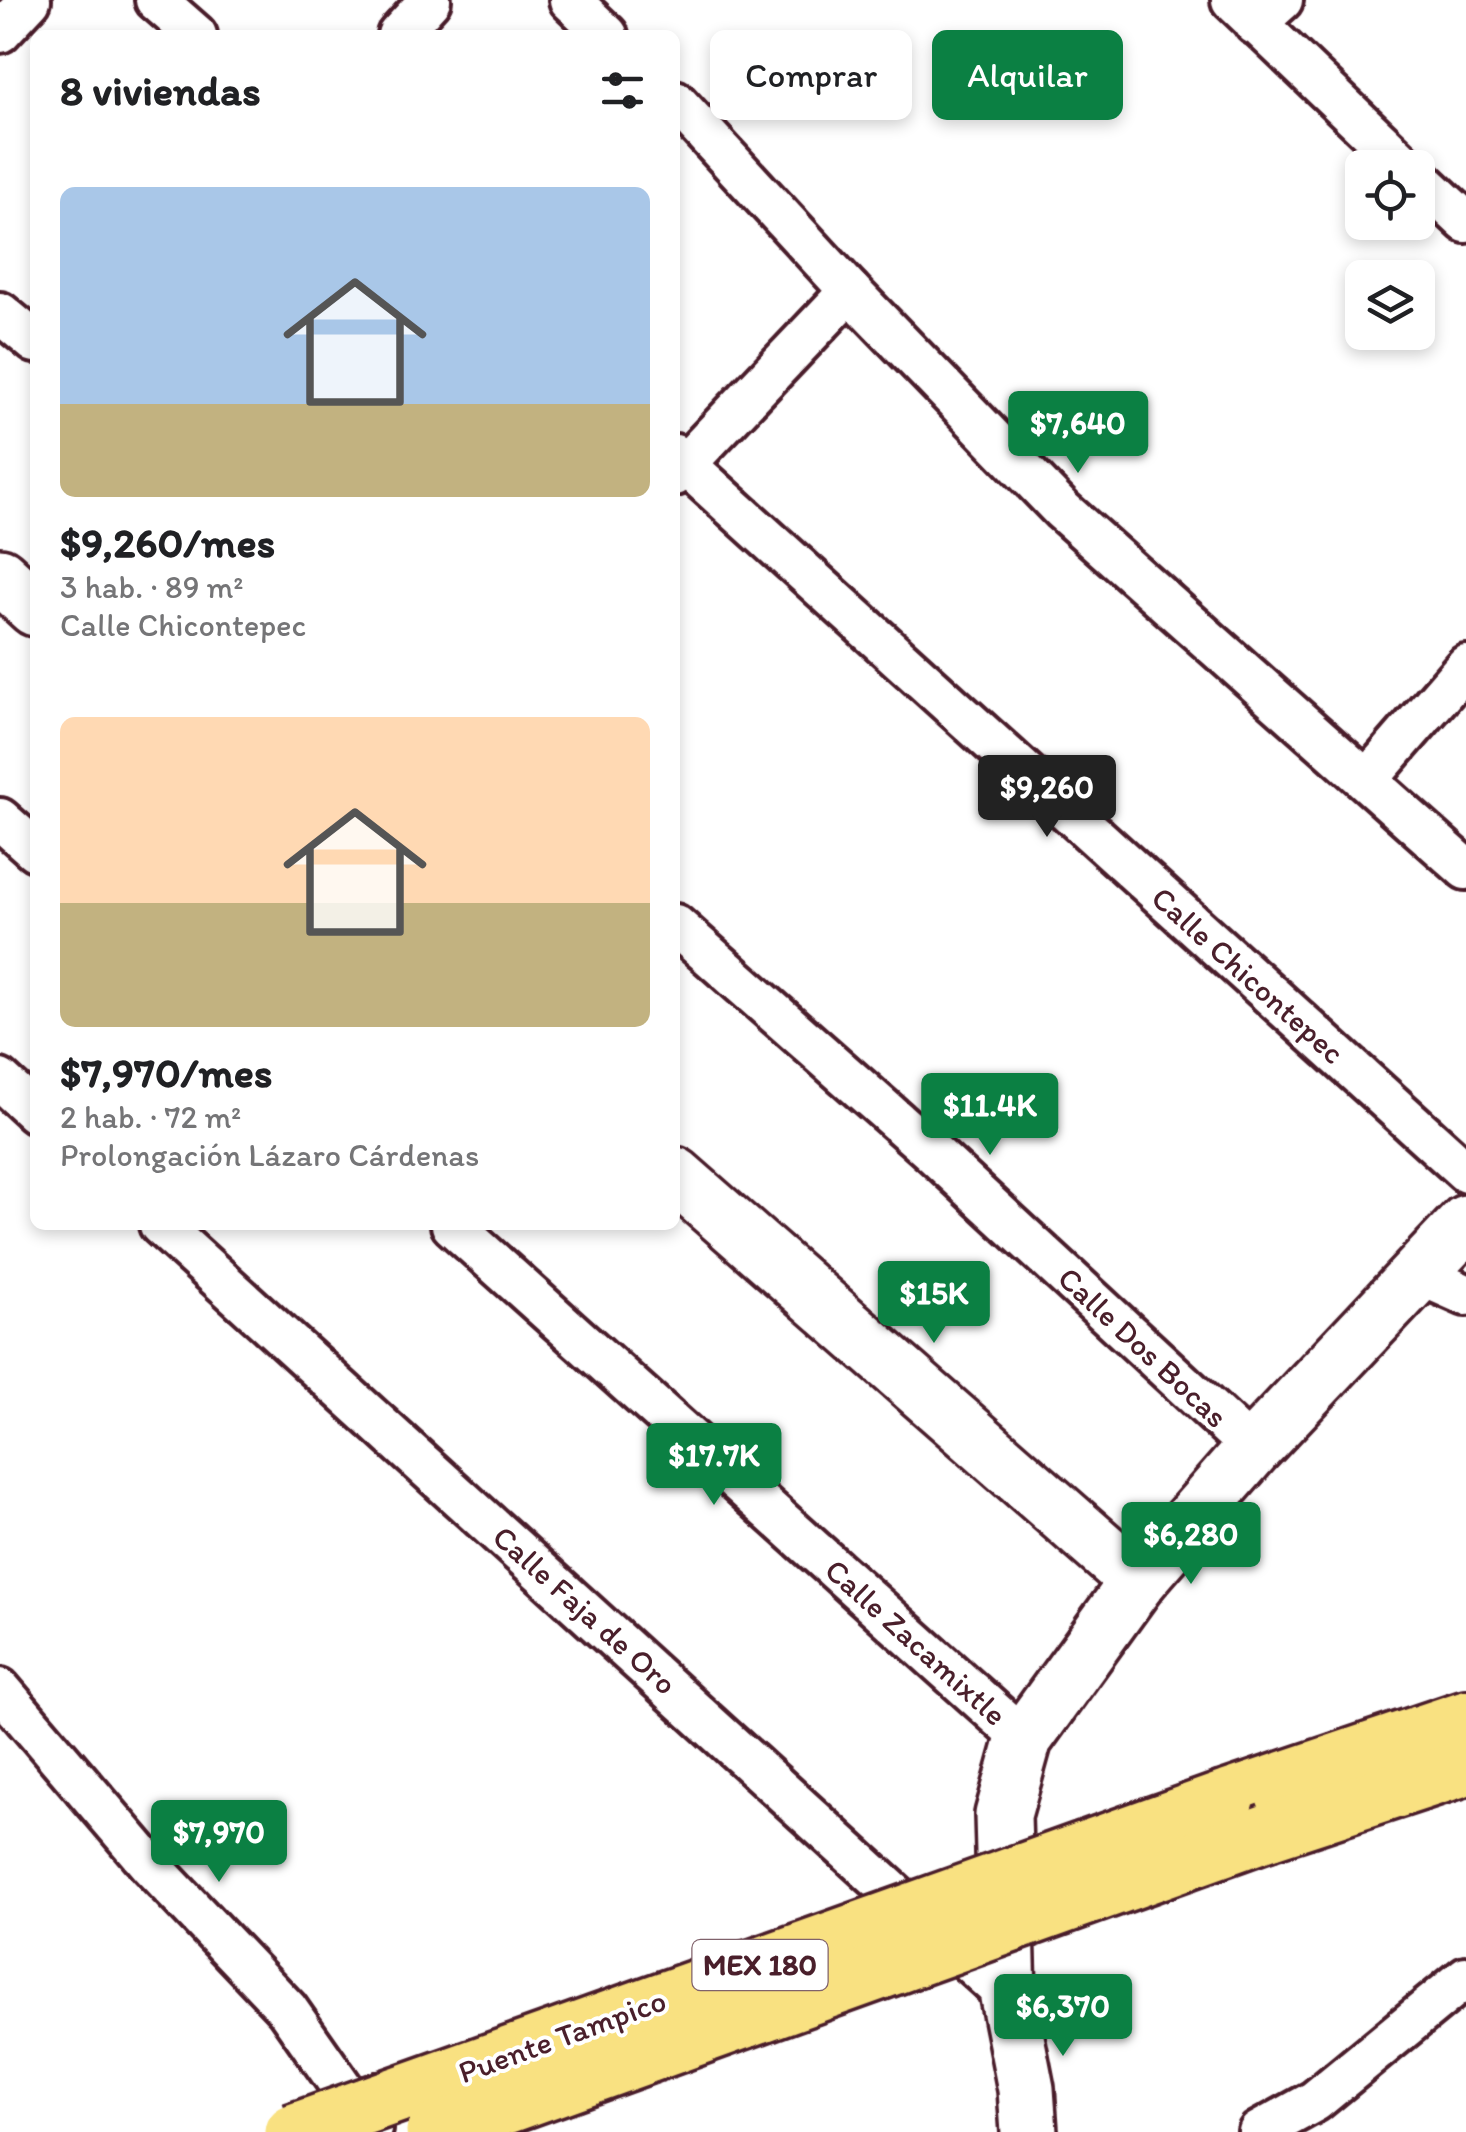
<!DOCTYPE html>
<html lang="es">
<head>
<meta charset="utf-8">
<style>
  body { margin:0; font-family:Itim,sans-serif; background:#f6f6f6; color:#202124; height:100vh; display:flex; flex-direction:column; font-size:38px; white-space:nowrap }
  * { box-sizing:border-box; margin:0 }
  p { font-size:32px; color:#757577 }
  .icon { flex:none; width:55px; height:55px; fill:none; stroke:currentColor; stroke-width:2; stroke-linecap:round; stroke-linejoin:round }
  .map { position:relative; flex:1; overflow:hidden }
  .side { position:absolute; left:30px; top:30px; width:650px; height:1200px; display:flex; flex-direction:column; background:#fff; border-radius:15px; box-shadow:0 5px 15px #0003 }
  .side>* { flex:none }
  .top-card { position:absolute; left:710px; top:30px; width:605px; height:90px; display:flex; gap:20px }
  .buttons { position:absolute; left:1345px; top:150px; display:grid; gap:20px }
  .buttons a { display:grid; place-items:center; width:90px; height:90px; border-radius:15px; background:#fff; box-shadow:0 5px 15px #0003; font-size:50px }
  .price { position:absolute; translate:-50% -85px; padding:0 22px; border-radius:10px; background:#0b8043; color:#fff; font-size:32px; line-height:65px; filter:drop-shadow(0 2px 5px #0008) }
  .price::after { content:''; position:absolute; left:50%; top:60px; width:30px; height:22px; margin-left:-15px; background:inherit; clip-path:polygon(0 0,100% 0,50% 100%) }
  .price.active { background:#222; color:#fff }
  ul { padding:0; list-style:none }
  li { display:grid; align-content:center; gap:20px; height:530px; padding:0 30px }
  li span { display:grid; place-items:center; height:310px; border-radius:15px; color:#555 }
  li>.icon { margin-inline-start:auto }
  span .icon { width:180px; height:180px; fill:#fffc; stroke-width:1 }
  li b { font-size:42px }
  h2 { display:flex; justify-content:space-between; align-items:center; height:120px; padding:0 30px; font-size:42px }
  .chip { padding:0 35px; border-radius:15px; background:#fff; box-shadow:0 5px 15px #0003; font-size:35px; line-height:90px }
  .chip.active { background:#0b8043; color:#fff }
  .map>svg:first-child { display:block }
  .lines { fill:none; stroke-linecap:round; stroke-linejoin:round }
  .street-casing { stroke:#4a1f2b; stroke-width:48 }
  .secondary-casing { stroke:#4a1f2b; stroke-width:62 }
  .highway-casing { stroke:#4a1f2b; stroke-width:62 }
  .street { stroke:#fff; stroke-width:40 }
  .secondary { stroke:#fff; stroke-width:55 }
  .highway { stroke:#f9e181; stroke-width:55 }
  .highway-bridge-casing { stroke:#4a1f2b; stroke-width:62; stroke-linecap:butt }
  .highway-bridge { stroke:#f9e181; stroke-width:55 }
  .labels { text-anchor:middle; stroke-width:8; stroke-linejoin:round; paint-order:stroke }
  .shield { fill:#fff; stroke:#80626b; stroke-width:2.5 }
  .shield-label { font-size:30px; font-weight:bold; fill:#4a1f2b }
  .street-label { font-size:32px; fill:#4a1f2b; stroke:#fff }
</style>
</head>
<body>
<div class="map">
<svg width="1466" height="2132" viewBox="0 0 1466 2132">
  <rect width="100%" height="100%" fill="#fff"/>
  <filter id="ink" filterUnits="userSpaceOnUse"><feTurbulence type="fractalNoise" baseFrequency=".01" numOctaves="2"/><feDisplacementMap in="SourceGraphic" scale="20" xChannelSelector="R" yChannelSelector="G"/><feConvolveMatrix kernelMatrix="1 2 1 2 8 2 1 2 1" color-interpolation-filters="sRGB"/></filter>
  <g filter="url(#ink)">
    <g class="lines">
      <!-- street casing -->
      <g class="street-casing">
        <g id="street">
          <path d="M156,0l40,35"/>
          <path d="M570,0l37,35"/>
          <path d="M1232,0l176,168"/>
          <path d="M1255,24l27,-24"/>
          <path d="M0,32l30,-32"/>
          <path d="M398,35l32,-35"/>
          <path d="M675,101l175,190 212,219 404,359"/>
          <path d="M1418,177l48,45"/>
          <path d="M0,313l35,29"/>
          <path d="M675,455l791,717"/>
          <path d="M675,475l175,-184"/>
          <path d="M1367,780l99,-114"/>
          <path d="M0,819l35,31"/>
          <path d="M675,925l256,226 322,298"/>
          <path d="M0,1080l35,32"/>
          <path d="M160,1225l848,772"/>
          <path d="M452,1225l572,514"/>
          <path d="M1421,1275l45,20"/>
          <path d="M0,1689l151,177 136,143 84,120"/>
          <path d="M1259,2132l56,-31 151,-124"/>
        </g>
      </g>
      <!-- secondary casing -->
      <g class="secondary-casing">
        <g id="secondary">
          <path d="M0,576l35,32"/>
          <path d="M675,1175l463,406"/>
          <path d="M1029,2132l-3,-43 -18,-92 -5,-182 21,-76 114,-158 115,-132 213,-226"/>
        </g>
      </g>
      <!-- highway casing -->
      <g class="highway-casing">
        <g id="highway">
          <path d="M1226,1799l240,-81"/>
          <path d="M1268,1832l198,-65"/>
        </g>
      </g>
      <!-- street -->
      <use href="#street" class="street"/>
      <!-- secondary -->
      <use href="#secondary" class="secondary"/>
      <!-- highway -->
      <use href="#highway" class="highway"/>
      <!-- highway-bridge casing -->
      <g class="highway-bridge-casing">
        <g id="highway-bridge">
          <path d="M293,2132l933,-333"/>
          <path d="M434,2132l834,-300"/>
        </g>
      </g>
      <!-- highway-bridge -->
      <use href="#highway-bridge" class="highway-bridge"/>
    </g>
  </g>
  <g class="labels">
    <!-- shield labels -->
    <rect class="shield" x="692.5" y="1940" width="135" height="50" rx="8"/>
    <g class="shield-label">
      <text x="760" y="1975">MEX 180</text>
    </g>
    <!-- street labels -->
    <g class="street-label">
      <text transform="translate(1248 975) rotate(42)" y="11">Calle Chicontepec</text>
      <text transform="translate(1143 1347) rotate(43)" y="11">Calle Dos Bocas</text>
      <text transform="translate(585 1610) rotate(42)" y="11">Calle Faja de Oro</text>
      <text transform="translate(916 1642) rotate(42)" y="11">Calle Zacamixtle</text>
      <text transform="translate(562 2036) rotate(-20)" y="11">Puente Tampico</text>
    </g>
  </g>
</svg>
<div class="buttons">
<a><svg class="icon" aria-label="locate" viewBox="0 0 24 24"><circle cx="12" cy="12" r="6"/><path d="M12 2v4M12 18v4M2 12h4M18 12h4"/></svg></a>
<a><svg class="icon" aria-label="layers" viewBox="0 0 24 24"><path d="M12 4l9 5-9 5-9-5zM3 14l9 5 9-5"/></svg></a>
</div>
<b class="price" style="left:1078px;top:476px">$7,640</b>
<b class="price active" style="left:1047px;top:840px">$9,260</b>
<b class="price" style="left:990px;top:1158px">$11.4K</b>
<b class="price" style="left:934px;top:1346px">$15K</b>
<b class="price" style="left:714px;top:1508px">$17.7K</b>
<b class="price" style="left:1191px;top:1587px">$6,280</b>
<b class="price" style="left:219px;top:1885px">$7,970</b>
<b class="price" style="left:1063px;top:2059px">$6,370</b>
<div class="top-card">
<a class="chip">Comprar</a>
<a class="chip active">Alquilar</a>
</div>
<section class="side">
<h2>8 viviendas<svg class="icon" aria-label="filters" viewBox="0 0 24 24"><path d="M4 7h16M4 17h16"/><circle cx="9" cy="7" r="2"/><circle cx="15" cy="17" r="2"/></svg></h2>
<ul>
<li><span style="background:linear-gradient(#a9c7e8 70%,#c2b280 0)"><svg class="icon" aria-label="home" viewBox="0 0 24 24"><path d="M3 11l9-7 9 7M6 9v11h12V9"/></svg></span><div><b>$9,260/mes</b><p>3 hab. · 89 m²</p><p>Calle Chicontepec</p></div></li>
<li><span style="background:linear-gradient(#ffd9b3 60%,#c2b280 0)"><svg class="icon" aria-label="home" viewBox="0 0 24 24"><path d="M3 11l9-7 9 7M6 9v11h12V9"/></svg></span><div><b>$7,970/mes</b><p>2 hab. · 72 m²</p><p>Prolongación Lázaro Cárdenas</p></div></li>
</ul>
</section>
</div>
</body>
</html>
